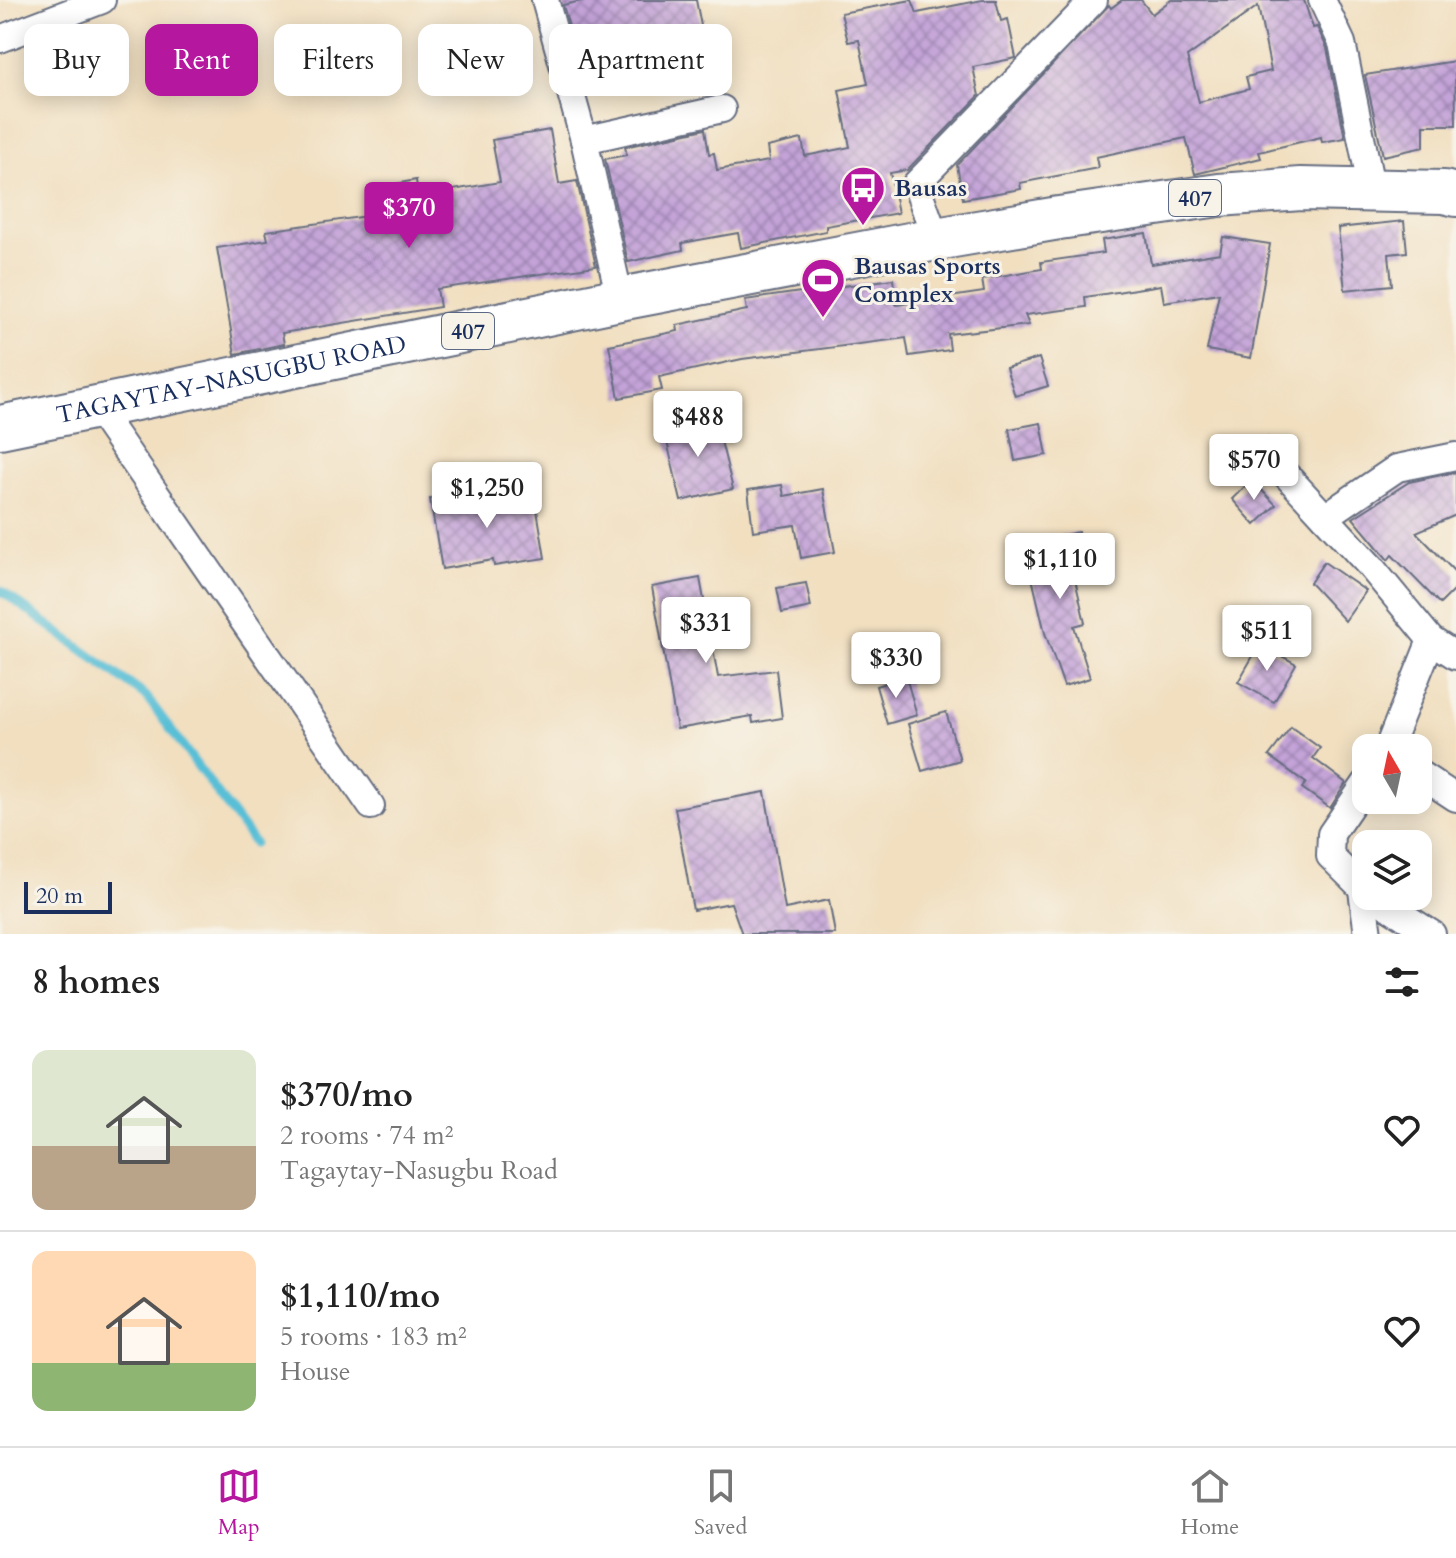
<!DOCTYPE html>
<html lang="en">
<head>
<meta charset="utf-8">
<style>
  body { margin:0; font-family:Cardo,serif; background:#f6f6f6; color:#222; height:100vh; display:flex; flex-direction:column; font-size:30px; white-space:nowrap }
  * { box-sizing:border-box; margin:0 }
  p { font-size:26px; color:#767676 }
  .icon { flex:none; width:44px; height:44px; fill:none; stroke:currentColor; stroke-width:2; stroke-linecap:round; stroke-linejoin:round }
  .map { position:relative; height:934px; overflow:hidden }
  .sheet { display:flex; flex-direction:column; background:#fff; flex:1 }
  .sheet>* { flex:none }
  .hud { position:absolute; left:24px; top:24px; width:800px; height:72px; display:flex; gap:16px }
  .needle { width:52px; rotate:351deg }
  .tools { position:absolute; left:1352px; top:734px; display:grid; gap:16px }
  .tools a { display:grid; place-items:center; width:80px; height:80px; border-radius:16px; background:#fff; box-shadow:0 4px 20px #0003; font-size:40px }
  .scale { position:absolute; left:24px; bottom:20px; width:88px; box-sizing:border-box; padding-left:8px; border:4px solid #1b2f5e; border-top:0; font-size:22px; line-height:28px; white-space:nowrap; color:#1b2f5e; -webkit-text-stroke:6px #f7f3e8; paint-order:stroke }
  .price { position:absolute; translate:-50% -68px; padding:0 18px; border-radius:8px; background:#fff; color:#222; font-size:26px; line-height:52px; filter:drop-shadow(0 2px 4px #0008) }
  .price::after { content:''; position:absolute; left:50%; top:48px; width:24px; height:18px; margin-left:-12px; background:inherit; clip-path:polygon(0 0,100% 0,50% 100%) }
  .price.selected { background:#b5179e; color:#fff }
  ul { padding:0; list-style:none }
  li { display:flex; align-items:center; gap:24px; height:200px; padding:0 32px }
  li+li { border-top:2px solid #e0e0e0 }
  li span { display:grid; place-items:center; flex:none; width:224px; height:160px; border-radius:16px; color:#555 }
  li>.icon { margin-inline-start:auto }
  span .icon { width:96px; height:96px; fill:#fffc; stroke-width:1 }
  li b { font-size:34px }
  h2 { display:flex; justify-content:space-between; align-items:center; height:96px; padding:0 32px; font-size:34px }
  .tag { padding:0 28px; border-radius:16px; background:#fff; box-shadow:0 4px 20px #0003; font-size:28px; line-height:72px }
  .tag.selected { background:#b5179e; color:#fff }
  .dock { display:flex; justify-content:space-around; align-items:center; height:112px; border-top:2px solid #e0e0e0; background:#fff; font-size:22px; color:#767676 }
  .dock a { display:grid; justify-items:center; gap:4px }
  .dock .selected { color:#b5179e }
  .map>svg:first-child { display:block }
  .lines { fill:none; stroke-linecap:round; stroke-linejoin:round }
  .stream { stroke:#59bfd6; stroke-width:9 }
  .building { fill:url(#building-cross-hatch); fill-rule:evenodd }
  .street-casing { stroke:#666d80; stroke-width:30 }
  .primary-casing { stroke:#666d80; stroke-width:46 }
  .street { stroke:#fff; stroke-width:26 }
  .primary { stroke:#fff; stroke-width:42 }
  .labels { text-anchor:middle; stroke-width:6; stroke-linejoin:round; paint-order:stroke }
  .shield { fill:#f7f3e8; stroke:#5d6a87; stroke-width:2 }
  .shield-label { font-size:22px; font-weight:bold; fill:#1b2f5e }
  .poi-label { font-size:24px; font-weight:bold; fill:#1b2f5e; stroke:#f7f3e8; text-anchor:start }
  .street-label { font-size:24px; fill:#1b2f5e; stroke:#f7f3e8 }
</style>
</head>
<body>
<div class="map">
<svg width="1456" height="934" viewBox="0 0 1456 934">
  <defs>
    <pattern id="building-cross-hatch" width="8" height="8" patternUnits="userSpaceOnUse" patternTransform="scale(2)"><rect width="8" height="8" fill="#c4a3d8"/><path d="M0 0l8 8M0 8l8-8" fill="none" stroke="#9e85b2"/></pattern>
  </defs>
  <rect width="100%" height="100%" fill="#f7f3e8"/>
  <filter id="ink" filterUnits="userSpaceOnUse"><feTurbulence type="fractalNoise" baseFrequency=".0125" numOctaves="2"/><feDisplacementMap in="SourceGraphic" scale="16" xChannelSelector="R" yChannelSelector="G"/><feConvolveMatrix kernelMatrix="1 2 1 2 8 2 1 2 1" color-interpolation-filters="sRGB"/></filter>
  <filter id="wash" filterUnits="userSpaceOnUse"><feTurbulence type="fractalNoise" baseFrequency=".006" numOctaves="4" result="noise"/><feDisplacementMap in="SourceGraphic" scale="32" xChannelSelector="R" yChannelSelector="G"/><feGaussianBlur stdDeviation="1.8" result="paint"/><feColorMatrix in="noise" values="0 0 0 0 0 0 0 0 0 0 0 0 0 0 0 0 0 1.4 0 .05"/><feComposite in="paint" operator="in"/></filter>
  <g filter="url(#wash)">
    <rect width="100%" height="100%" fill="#f1dfc0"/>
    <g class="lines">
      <!-- stream -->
      <path class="stream" d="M0,590l146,106 108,147"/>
    </g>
    <g id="blocks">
      <!-- building -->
      <g class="building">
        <path d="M586,0h110l7,36 -56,11 4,20 -67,14 -21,-76z"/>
        <path d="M912,0l5,13 65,-13h14l5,21 7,-2 8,39 -43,9 6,29 -72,74 -17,3 8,40 -72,13v5l-85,17 -3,-15 -56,10 1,7 -55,12 -23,-103 22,-4 -2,-8 80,-18 4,25 5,-1 3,17 52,-9 -2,-14 35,-8 3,17 45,-9 -11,-57 29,-6 -9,-44 -11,2 -7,-29z"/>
        <path d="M1122,0h19l11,14 19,-14h133l9,28 4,-1 10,21 18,90 -23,4 -1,-5 -62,15 2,6 -66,16 -9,-36 -90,19 2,11 -78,15 1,6 -58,10 -6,-34 152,-160 2,3zM1258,6l13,65 -25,6 3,12 -50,13 -12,-45z"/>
        <path d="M1455,61l1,64h-32v22l-41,9 -18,-81z"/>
        <path d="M550,130l9,54 18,-3 19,85 -159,23 3,18 -158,26 2,11 -49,10 -18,-106 51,-8 -2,-9 128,-19 -4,-27 26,-5 2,16 82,-14 -8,-42z"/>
        <path d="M1404,221l3,31 -18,2 3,31 -47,5 -7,-62z"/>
        <path d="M1146,233l5,31 69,-11 3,-16 47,7 -19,114 -44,-8 12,-57 -55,9 -3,-17 -76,12 1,10 -61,8 4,10 -81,9 2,16 -41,6 -3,-18 -164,21 -83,18 3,13 -43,8 -10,-53 69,-14 -1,-6 70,-15 -2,-10 148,-21 3,26 88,-13 -2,-13 60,-10 -1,-7 63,-9 -2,-13z"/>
        <path d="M1039,358l9,28 -33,10 -9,-28z"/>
        <path d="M715,417l18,72 -52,12 -17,-72z"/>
        <path d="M1041,423l6,32 -32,6 -6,-32z"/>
        <path d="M1456,472v43l-40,17 40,41v15l-16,16 -48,-49 -4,5 -35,-42 56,-36z"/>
        <path d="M1252,480l24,25 -21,20 -23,-26z"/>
        <path d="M782,485l2,11 39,-7 12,63 -34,6 -6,-33 -42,6 -5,-41z"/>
        <path d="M478,491l2,10 54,-9 11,66 -51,8 -1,-6 -51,9 -12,-70z"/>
        <path d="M1078,532l5,27 -12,3 14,61 -11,3 16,52 -26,8 -19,-53 -21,-89z"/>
        <path d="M1324,562l42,29 -21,30 -35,-38z"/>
        <path d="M700,578l18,99 58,-7 6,48 -29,5 -1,-7 -75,13 -25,-142z"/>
        <path d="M806,583l5,24 -29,6 -5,-25z"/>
        <path d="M1260,644l36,20 -22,38 -36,-20z"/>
        <path d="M906,677l11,38 -30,9 -11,-38z"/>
        <path d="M946,712l14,48 -38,11 -14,-47z"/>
        <path d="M1291,727l29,21 -7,10 33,25 -16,25 -28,-20 4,-5 -37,-27z"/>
        <path d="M765,792l20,117 44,-9 6,34h-93l-11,-31 -38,7 -18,-102z"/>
      </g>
    </g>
  </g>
  <g filter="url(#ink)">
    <use href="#blocks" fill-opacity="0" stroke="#666d80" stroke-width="2"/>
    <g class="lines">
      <!-- street casing -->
      <g class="street-casing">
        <g id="street">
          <path d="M545,0l39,140 36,159"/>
          <path d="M1322,0l20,43 30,148"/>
          <path d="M0,39l102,-39"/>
          <path d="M584,140l138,-31"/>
          <path d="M936,239l-20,-55 178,-184"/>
          <path d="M96,407l275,399"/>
          <path d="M1264,451l107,116 60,73 25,16"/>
          <path d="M1325,517l72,-49 59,-12"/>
          <path d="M1388,748l43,-108"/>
          <path d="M1418,773l38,25"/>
          <path d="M1366,783l-35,51 -1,22 36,36"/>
          <path d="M1362,890l6,44"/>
          <path d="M1372,896l60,38"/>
        </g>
      </g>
      <!-- primary casing -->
      <g class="primary-casing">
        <g id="primary">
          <path id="s1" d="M0,427l620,-128 316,-60 123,-21 160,-23 82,-6 143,3 12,3"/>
        </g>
      </g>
      <!-- street -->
      <use href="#street" class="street"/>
      <!-- primary -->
      <use href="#primary" class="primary"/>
    </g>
  </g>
  <!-- icons -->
  <defs>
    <g id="bus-pin" transform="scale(2.3)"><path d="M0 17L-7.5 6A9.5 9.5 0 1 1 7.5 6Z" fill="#b5179e" stroke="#f7f3e8"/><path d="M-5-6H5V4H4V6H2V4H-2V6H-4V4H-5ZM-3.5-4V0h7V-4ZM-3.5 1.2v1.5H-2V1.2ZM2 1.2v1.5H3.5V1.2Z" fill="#fff"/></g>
    <g id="stadium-pin" transform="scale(2.3)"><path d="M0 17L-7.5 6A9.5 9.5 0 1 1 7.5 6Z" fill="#b5179e" stroke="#f7f3e8"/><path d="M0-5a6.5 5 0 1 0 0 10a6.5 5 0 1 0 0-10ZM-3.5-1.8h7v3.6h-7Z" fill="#fff"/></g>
  </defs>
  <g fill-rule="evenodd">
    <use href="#bus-pin" x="863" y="188"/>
    <use href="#stadium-pin" x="823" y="280"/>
  </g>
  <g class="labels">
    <!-- shield labels -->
    <g class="shield">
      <rect x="1169" y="180" width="52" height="36" rx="6"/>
      <rect x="442" y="313" width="52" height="36" rx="6"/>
    </g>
    <g class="shield-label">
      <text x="1195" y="206">407</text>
      <text x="468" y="339">407</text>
    </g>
    <!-- poi labels -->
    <g class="poi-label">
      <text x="894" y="196">Bausas</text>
      <text x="854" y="274">Bausas Sports<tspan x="854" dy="28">Complex</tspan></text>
    </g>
    <!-- street labels -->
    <g class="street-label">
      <text dy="8" stroke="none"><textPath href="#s1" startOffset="236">TAGAYTAY-NASUGBU ROAD</textPath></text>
    </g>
  </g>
</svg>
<div class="tools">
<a><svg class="needle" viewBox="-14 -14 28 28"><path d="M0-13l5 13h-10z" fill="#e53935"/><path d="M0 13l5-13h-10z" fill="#767676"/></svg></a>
<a><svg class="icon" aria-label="layers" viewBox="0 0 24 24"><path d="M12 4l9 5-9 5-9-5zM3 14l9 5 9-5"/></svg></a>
</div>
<div class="scale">20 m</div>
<b class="price selected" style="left:409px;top:250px">$370</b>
<b class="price" style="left:698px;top:459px">$488</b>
<b class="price" style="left:1254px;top:502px">$570</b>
<b class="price" style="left:487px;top:530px">$1,250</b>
<b class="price" style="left:1060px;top:601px">$1,110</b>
<b class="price" style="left:706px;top:665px">$331</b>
<b class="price" style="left:1267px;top:673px">$511</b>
<b class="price" style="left:896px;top:700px">$330</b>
<div class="hud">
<a class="tag">Buy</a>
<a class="tag selected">Rent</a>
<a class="tag">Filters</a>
<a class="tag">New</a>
<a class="tag">Apartment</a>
</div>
</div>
<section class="sheet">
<h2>8 homes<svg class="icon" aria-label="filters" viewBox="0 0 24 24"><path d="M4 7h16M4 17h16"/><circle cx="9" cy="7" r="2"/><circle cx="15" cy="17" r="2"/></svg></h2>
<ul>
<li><span style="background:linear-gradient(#dfe7d0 60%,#b9a48a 0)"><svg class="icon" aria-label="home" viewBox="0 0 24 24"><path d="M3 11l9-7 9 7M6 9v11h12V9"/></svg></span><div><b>$370/mo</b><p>2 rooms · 74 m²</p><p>Tagaytay-Nasugbu Road</p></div><svg class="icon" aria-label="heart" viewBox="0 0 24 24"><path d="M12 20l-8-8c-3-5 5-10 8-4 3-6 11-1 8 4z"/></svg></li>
<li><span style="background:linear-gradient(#ffd9b3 70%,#8fb573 0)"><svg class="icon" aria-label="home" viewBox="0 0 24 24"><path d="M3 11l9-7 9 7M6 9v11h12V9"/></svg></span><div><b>$1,110/mo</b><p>5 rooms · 183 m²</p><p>House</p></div><svg class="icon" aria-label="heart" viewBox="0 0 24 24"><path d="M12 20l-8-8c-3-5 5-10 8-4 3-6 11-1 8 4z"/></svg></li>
</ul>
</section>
<nav class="dock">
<a class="selected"><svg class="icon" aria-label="map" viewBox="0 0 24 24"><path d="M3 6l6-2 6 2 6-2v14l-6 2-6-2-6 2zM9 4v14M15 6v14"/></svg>Map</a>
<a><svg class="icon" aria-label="saved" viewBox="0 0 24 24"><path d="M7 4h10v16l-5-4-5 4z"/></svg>Saved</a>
<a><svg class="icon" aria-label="home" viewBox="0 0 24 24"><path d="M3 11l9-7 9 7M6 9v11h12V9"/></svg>Home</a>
</nav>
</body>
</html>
